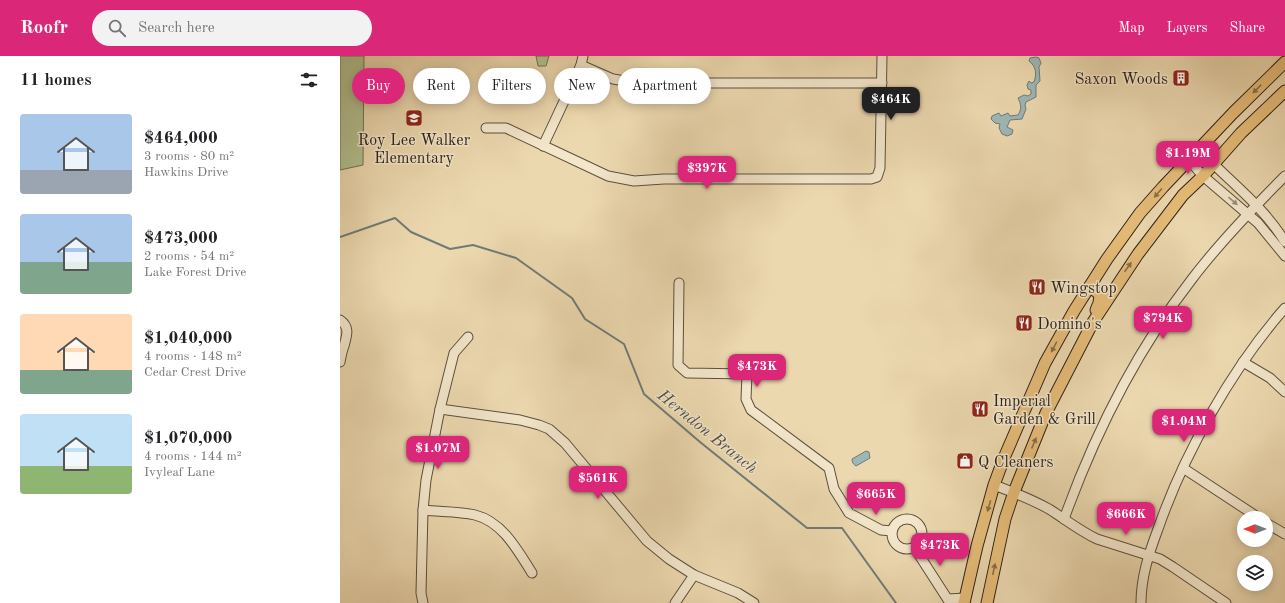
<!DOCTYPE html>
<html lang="en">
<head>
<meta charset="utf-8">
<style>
  body { margin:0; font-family:"Old Standard TT",serif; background:#f2f2f2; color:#202124; height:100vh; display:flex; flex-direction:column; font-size:15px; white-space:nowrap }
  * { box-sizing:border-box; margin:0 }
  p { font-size:13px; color:#757577 }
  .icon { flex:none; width:22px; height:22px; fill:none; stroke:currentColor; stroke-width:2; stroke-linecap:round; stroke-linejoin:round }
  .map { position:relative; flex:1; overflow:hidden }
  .details { display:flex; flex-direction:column; background:#fff; width:340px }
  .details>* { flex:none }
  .hud { position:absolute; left:12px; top:12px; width:380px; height:36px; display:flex; gap:8px }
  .needle { width:26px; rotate:270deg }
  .fabs { position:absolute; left:897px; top:455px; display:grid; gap:8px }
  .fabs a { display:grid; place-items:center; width:36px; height:36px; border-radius:50%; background:#fff; box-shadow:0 2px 10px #0003; font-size:20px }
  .price { position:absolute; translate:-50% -34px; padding:0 9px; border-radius:8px; background:#db2777; color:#fff; font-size:13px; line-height:26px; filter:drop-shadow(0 1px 2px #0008) }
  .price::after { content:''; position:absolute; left:50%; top:24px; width:12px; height:9px; margin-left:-6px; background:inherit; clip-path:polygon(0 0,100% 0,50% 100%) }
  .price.on { background:#222; color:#fff }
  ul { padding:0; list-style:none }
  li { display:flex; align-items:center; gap:12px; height:100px; padding:0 20px }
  li span { display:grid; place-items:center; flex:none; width:112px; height:80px; border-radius:4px; color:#555 }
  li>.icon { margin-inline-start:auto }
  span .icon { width:48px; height:48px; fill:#fffc; stroke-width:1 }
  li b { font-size:17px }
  h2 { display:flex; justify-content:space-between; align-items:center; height:48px; padding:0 20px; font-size:17px }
  .chip { padding:0 14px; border-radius:18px; background:#fff; box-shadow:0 2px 10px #0003; font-size:14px; line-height:36px }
  .chip.on { background:#db2777; color:#fff }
  header { display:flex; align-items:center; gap:24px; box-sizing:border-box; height:56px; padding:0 20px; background:#db2777; color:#fff }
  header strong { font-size:19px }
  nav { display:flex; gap:22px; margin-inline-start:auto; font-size:14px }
  .search { width:280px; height:36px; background:#f2f2f2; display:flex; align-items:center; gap:10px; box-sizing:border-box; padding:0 14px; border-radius:22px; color:#757577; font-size:15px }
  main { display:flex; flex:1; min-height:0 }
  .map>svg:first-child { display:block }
  .green { fill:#b2c08f; stroke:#6f7154 }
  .water { fill:#9db7b6; stroke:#707b77 }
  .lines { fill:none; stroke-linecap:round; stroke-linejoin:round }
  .stream { stroke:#707b77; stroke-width:2 }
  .minor-casing { stroke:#5c503e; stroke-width:11 }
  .major-casing { stroke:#2c2219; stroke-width:13 }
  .minor { stroke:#f3e6cb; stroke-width:9 }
  .major { stroke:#e6bc78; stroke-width:11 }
  .oneway { fill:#896f48 }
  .oneway2 { fill:#998e7b }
  .labels { text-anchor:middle; stroke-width:3; stroke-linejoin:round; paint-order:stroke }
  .poi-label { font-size:16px; fill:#2c2219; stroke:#f3e6cb; text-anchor:start }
  .water-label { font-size:17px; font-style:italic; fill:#4e4f48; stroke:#f3e6cb }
</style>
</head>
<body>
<header>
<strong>Roofr</strong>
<div class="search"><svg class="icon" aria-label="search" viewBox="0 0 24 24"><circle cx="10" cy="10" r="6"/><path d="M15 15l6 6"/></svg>Search here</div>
<nav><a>Map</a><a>Layers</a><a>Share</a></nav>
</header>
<main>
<section class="details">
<h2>11 homes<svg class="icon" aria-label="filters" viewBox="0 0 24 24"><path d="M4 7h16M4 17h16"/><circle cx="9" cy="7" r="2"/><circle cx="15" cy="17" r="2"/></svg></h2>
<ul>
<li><span style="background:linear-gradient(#a9c7e8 70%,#9aa5b1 0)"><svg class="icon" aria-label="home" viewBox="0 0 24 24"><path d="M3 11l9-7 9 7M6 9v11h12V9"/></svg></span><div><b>$464,000</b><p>3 rooms · 80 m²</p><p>Hawkins Drive</p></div></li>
<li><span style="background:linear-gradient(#a9c7e8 60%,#7fa58c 0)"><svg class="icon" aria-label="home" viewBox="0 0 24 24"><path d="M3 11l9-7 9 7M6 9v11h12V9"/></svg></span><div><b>$473,000</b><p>2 rooms · 54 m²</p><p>Lake Forest Drive</p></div></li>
<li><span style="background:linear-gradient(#ffd9b3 70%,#7fa58c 0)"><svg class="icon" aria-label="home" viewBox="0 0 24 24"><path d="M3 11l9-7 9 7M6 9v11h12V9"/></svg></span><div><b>$1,040,000</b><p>4 rooms · 148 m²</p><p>Cedar Crest Drive</p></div></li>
<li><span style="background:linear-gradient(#bfe0f5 65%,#8fb573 0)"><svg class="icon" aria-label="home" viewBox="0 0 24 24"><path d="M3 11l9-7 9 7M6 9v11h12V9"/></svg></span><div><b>$1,070,000</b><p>4 rooms · 144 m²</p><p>Ivyleaf Lane</p></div></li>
</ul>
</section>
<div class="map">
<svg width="945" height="547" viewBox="0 0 945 547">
  <rect width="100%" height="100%" fill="#ecd8af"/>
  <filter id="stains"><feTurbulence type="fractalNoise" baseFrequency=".005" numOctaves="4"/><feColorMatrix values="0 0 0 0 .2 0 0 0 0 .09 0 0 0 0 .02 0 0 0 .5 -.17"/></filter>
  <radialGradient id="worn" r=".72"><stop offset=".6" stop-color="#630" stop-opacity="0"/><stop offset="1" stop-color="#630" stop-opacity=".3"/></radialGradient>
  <!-- green -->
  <g class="green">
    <path d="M0,0h24l-1,109 -23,5z"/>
    <path d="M196,0h13l-3,10h-8z"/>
  </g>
  <!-- water -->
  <g class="water">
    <path d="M696,1l3,1 2,5 -2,4 1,14 -4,4v12l-10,5 -1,3 1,4 -4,10 -12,1 -3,7 6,3 -1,4 -5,2 -5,-2 -3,-6 1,-4 -5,-1 -4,-4 1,-3 7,-3 2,3 7,-3 2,3 8,-1c4,-6 3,-11 0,-17l6,-3 4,1 3,-2v-4l-3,-1 -1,-4 2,-4 2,2 3,-1c3,-8 2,-16 -5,-21l1,-3z"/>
    <path d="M526,395l3,1 1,6 -14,8c-3,-2 -4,-4 -4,-7z"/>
  </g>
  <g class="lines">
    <!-- stream -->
    <path class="stream" d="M0,181l55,-19 16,14 39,17 23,-4 43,13 56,40 13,21 39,25 20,50 56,48 107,86h35l54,75"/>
    <!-- minor casing -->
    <g class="minor-casing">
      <g id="minor">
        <path d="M241,9l32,14 24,4h245"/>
        <path d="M146,72h20l102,48 26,5 30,-2h207l6,-2 3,-9 2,-112"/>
        <path d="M203,90l38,-81 2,-9"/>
        <path d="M859,93c28,31 64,56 86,93"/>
        <path d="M849,104l14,16 55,47 27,33"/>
        <path d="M339,227l-1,82 9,8 60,1 -1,25 5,11 78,58 5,21 15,24 32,17 11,1"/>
        <path d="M0,264c10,7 7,15 4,26 -2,5 -3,11 -4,16"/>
        <path d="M903,306l27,16 15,14"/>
        <path d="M100,353l80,11 19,5 10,4 16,14 82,98 22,18 25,16 44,18 16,10"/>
        <path d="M843,412l76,50"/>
        <path d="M654,429c19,7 37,14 55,24 16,10 31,22 48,30l63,20 13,8 53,36"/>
        <path d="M83,454c17,2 35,1 52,5 28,7 43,36 57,58"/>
        <circle cx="567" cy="478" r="15"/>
        <path d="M724,463c31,-86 72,-168 128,-240 28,-37 60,-70 93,-103"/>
        <path d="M926,467l19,11"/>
        <path d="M574,491l36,56"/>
        <path d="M608,543l17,-1"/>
        <path d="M83,547l-2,-10 2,-83 3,-30 14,-71 14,-56 14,-16"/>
        <path d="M335,547l19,-28"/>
        <path d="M801,547c0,-26 8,-50 17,-74 26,-75 74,-161 127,-221"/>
      </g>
    </g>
    <!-- major casing -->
    <g class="major-casing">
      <g id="major">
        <path d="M750,230l10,9 -1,8 -3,7"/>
        <path d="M624,547l13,-57 17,-61 10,-27 41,-95 29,-52 33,-52 33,-46 23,-26 70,-74 52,-51"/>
        <path d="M647,547l18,-84 9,-27 32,-79 47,-91 45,-68 45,-59 20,-19 38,-43 44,-42"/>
      </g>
    </g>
    <!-- minor -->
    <use href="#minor" class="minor"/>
    <!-- major -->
    <use href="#major" class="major"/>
  </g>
  <!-- one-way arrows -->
  <defs><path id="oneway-solid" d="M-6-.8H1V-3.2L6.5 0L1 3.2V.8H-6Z"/></defs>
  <g class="oneway">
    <use href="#oneway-solid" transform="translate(917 33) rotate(135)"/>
    <use href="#oneway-solid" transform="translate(818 137) rotate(131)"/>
    <use href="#oneway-solid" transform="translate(788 211) rotate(-55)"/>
    <use href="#oneway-solid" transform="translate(714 291) rotate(118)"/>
    <use href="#oneway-solid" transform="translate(694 387) rotate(-67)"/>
    <use href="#oneway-solid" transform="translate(649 450) rotate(106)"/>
    <use href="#oneway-solid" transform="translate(654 513) rotate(-78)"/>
  </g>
  <use class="oneway2" href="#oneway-solid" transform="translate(893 145) rotate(41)"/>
  <!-- icons -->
  <defs>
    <g id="building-square" transform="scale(0.9)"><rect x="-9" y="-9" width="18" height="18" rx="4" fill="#8f2418" stroke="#f3e6cb"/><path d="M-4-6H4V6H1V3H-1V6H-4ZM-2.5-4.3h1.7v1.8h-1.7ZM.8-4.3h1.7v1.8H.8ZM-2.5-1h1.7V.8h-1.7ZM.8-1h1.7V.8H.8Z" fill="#fff"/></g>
    <g id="school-square" transform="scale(0.9)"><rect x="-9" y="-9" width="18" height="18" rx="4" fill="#8f2418" stroke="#f3e6cb"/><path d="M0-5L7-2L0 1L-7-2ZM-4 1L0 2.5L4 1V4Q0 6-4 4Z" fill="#fff"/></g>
    <g id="restaurant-square" transform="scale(0.9)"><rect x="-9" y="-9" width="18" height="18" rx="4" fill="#8f2418" stroke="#f3e6cb"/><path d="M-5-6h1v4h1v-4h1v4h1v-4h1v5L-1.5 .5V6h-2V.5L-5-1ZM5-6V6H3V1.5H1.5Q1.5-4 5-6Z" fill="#fff"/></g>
    <g id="shop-square" transform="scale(0.9)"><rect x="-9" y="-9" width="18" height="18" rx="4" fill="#8f2418" stroke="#f3e6cb"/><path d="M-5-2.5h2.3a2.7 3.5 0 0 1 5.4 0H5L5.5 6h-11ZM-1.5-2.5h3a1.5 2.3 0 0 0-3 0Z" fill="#fff"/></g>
  </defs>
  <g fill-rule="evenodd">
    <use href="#building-square" x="841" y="22"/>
    <use href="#school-square" x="74" y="62"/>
    <use href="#restaurant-square" x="697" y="231"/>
    <use href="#restaurant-square" x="684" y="267"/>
    <use href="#restaurant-square" x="640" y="353"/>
    <use href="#shop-square" x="625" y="405"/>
  </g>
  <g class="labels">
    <!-- poi labels -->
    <g class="poi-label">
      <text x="828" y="28" text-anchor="end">Saxon Woods</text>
      <text x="74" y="89" text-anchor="middle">Roy Lee Walker<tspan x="74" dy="18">Elementary</tspan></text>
      <text x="710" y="237">Wingstop</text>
      <text x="697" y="273">Domino's</text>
      <text x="653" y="350">Imperial<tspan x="653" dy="18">Garden &amp; Grill</tspan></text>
      <text x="638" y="411">Q Cleaners</text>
    </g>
    <!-- water labels -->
    <g class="water-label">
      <text transform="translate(368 375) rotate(39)" y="6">Herndon Branch</text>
    </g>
  </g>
  <rect width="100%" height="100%" filter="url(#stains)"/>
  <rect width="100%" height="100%" fill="url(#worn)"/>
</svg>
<div class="fabs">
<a><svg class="needle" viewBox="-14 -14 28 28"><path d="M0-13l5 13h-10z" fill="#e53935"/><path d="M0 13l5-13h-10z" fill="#757577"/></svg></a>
<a><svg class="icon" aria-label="layers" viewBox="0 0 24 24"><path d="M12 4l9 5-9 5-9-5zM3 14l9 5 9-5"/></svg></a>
</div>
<b class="price on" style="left:551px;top:65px">$464K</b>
<b class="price" style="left:848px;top:119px">$1.19M</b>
<b class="price" style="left:367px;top:134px">$397K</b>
<b class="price" style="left:823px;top:284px">$794K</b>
<b class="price" style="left:417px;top:332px">$473K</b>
<b class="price" style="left:844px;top:387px">$1.04M</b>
<b class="price" style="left:98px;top:414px">$1.07M</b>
<b class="price" style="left:258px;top:444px">$561K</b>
<b class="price" style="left:536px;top:460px">$665K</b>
<b class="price" style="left:786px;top:480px">$666K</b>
<b class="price" style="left:600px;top:511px">$473K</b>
<div class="hud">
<a class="chip on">Buy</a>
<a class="chip">Rent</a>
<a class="chip">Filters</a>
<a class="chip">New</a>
<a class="chip">Apartment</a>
</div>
</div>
</main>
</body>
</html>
